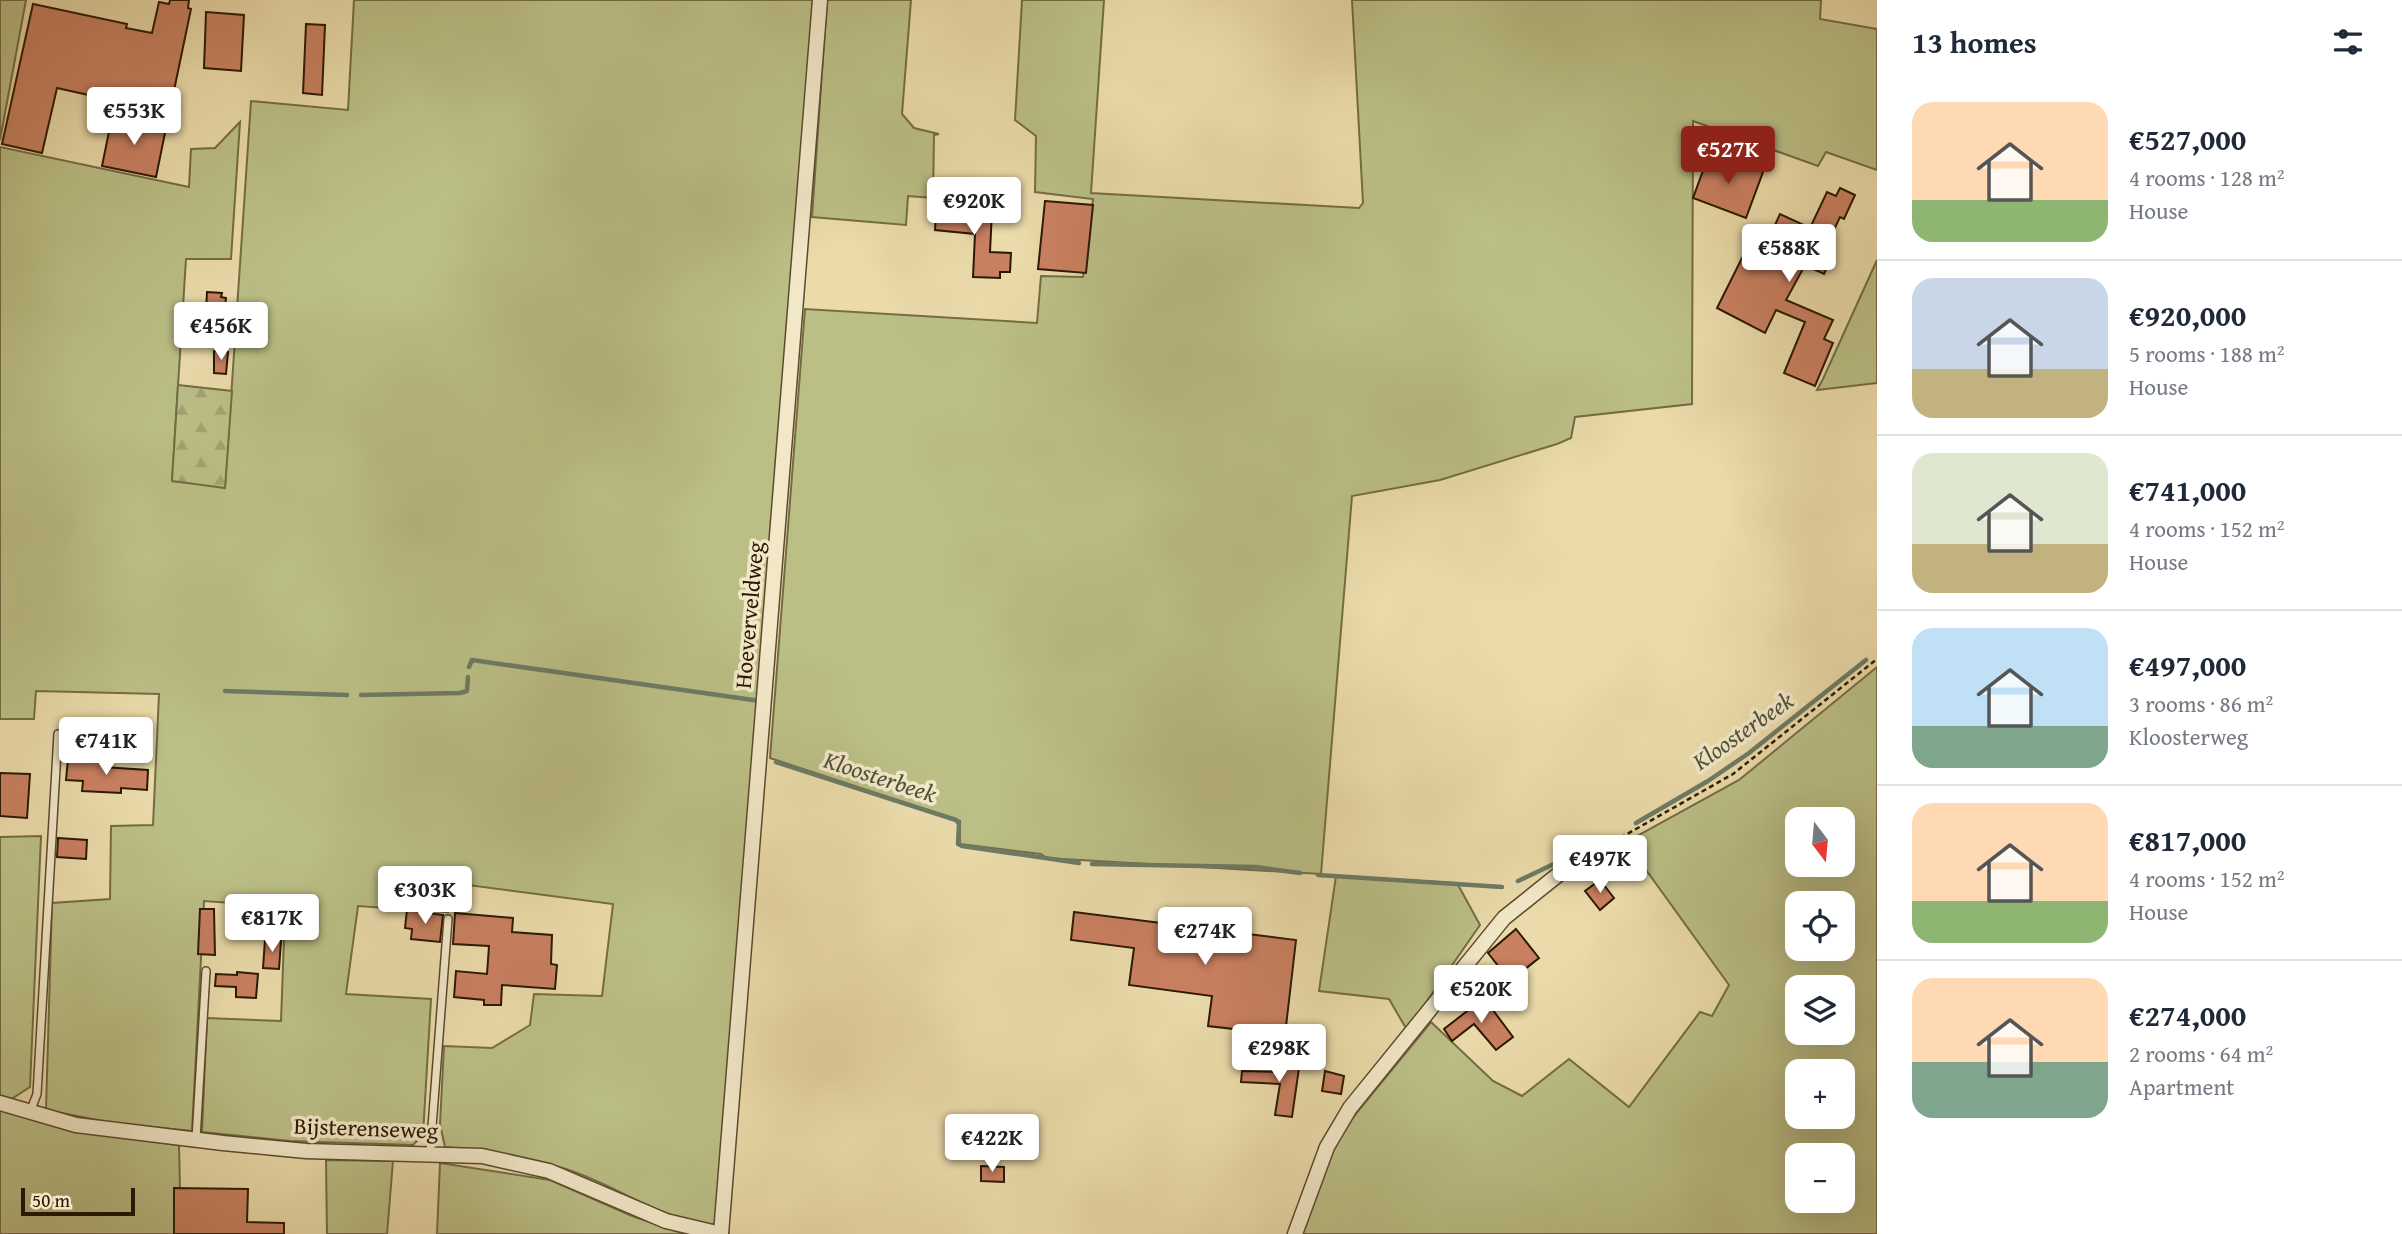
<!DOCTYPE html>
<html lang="en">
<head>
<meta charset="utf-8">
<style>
  body { margin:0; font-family:"Gentium Book Plus",serif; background:#f6f6f7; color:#1f2937; height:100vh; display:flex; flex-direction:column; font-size:26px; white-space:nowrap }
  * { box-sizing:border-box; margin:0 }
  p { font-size:23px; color:#747a83 }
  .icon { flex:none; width:38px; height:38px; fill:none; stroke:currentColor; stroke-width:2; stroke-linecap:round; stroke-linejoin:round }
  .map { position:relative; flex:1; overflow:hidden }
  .panel { display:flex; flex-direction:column; background:#fff; width:525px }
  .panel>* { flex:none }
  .needle { width:46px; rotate:164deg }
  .fabs { position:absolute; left:1785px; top:807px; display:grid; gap:14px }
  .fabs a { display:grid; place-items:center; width:70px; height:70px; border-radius:14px; background:#fff; box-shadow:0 7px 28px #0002; font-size:35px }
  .scale { position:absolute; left:21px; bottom:18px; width:114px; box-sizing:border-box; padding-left:7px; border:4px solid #2c1903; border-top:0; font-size:19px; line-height:24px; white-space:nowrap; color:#2c1903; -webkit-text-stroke:5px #f2e8c8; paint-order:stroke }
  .price { position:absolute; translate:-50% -60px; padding:0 16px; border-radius:7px; background:#fff; color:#222; font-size:23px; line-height:46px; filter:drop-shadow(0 2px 4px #0008) }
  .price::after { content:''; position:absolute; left:50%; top:42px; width:21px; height:16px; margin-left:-10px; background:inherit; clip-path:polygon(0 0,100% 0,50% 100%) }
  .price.current { background:#8f2418; color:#fff }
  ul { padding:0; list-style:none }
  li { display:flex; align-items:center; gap:21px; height:175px; padding:0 35px }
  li+li { border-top:2px solid #e0e1e3 }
  li span { display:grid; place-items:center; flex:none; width:196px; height:140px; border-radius:21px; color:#555 }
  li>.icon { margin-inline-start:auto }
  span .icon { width:84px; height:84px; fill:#fffc; stroke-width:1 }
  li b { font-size:30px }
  h2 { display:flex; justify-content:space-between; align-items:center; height:84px; padding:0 35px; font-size:30px }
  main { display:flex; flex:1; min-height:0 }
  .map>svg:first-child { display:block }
  .green { fill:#bbbf86; stroke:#746c44; stroke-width:2; fill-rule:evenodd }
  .forest { fill:url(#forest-firs); stroke:#746c44; stroke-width:2 }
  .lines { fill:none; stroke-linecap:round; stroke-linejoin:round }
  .stream { stroke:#6d7a65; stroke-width:4.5 }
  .building { fill:#c98061; stroke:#2c1903; stroke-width:2 }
  .service-casing { stroke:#5c4a2d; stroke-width:10 }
  .minor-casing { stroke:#5c4a2d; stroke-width:17 }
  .path { stroke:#2c1903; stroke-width:2.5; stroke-dasharray:5 3.5; stroke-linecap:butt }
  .service { stroke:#f2e8c8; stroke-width:7 }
  .minor { stroke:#f2e8c8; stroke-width:14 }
  .labels { text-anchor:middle; stroke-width:7; stroke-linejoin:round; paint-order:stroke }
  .street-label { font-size:23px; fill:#2c1903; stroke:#f2e8c8 }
  .water-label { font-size:24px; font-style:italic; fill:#52523c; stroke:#f2e8c8 }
</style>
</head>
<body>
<main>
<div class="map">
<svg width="1877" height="1234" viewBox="0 0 1877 1234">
  <defs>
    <pattern id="forest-firs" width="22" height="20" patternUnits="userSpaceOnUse" patternTransform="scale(1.75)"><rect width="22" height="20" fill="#bbbf86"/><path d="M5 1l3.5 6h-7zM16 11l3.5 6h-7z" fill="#a1a472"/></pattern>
  </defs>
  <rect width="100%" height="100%" fill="#ebdbaa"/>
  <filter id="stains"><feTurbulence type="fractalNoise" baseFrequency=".00286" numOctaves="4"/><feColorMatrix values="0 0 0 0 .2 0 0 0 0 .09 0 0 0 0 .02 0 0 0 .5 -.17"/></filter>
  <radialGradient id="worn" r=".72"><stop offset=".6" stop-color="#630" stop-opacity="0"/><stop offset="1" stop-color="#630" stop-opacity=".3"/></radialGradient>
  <!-- green -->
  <g class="green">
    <path d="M0,0h26l-26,140z"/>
    <path d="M354,0h459l-97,1223c-15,5 -37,-5 -52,-11 -33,-13 -64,-32 -98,-43 -39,-13 -80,-18 -121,-22l-5,-23 4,-78 48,2 38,-23 4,-31 68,2 11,-92 -160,-21 -5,29 -90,-6 -12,88 85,5 -8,136 -10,10 -123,-4 -88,-9 5,-114 74,3 3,-82 -23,-2v-32l-57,-4 -12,230 -79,-8 -67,-13 6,-207 58,-4 1,-73 42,-1 6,-131 -123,-3 -2,28h-34v-572l189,40 2,-38 24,-1 25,-26 -9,137h-45l-14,222 53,6 26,-386 97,9z"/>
    <path d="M827,0h84l-9,114 12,14 25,6 -5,1 -1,63 -25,-2 -2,29 -94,-8z"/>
    <path d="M1022,0h82l-13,193 268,15 4,-5 -11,-203h469l-1,19 57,10v141l-51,-18 -8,14 -125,-45 -1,283 -117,13 -4,21 -14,6 -117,36 -88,16 -31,378 -275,-16 -5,-4 -81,-10v-23l-190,-63 35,-449 232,14 4,-47 42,1 10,-78 -58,-7 1,-56 -21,-16z"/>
    <path d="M1877,260v123l-60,7 6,-11z"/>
    <path d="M1877,667v567h-575l22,-74 21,-33 86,-105 62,59 29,15 47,-37 60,48 71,-95 12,4 17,-31 -103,-143 113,-62zM1797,819h46v45h-46zM1797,903h46v45h-46zM1797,987h46v45h-46zM1797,1071h46v45h-46zM1797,1155h46v45h-46z"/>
    <path d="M41,836l-11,251 -20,13 -10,-3v-260z"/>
    <path d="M1336,876l121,7 23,42 -73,105 -18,-31 -70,-8z"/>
    <path d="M0,1110l71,20 108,15 2,89h-181z"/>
    <path d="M326,1160l67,1 -6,73h-60z"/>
    <path d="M440,1163l110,17 82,36 53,18h-248z"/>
  </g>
  <!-- forest -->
  <path class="forest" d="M178,385l54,6 -7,97 -53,-7z"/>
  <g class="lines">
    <!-- stream -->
    <g class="stream">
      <path d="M469,667l3,-7 288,41"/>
      <path d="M225,691l122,4"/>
      <path d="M361,695l99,-2 7,-2 1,-14"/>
      <path d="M776,762l180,58 3,4 -1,20 4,2 117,17"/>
      <path d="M1636,823l72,-42 41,-28 117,-93"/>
      <path d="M1092,864l164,3 44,6"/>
      <path d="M1318,875l184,12"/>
      <path d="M1518,881l65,-31"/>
    </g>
  </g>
  <!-- building -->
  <g class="building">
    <path d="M170,0h19l-1,8 3,1 -19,91 -59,-12 -2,12 -54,-12 -15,65 -40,-9 31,-140 94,20 -1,4 26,5 7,-31 10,2z"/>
    <path d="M206,12l38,3 -3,56 -37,-3z"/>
    <path d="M306,24l19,1 -3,70 -19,-2z"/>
    <path d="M112,117l54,11 -10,49 -54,-11z"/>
    <path d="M1708,157l27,10 2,-5 26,10 -17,46 -53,-20z"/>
    <path d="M1840,188l15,7 -11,24 -4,-2 -17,36 9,4 -8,17 -19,-9 -19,35 47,20 -9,19 9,4 -18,43 -31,-13 21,-51 -29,-12 -11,23 -48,-25 27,-54 18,10 18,-37 -5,-2 5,-11 30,14 17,-36 9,4z"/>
    <path d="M937,200l26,3 -1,7 30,1 -2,41 21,1 -1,19h-10v6l-27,-1 2,-43 -40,-4z"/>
    <path d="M1045,201l48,4 -7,68 -48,-4z"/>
    <path d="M207,292l15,1 -1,4 5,1 -3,26 -47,-3v-11l30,2z"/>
    <path d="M214,351l14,1 -2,22 -12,-1z"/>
    <path d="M68,759l35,3v5l45,3 -1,20 -26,-2v5l-39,-2 1,-10 -17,-1z"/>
    <path d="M0,773l30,1 -3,44 -27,-2z"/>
    <path d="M58,838l29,2 -1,19 -29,-2z"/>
    <path d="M1600,880l14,18 -14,12 -15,-19z"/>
    <path d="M200,909h14l1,46 -17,-1z"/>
    <path d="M407,910l36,5 -3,27 -29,-3 1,-10 -7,-1z"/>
    <path d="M1074,912l222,28 -11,95 -77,-9 4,-30 -83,-11 5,-37 -63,-8z"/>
    <path d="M455,913l58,5 -1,14 40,3 -1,29 6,1 -2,24 -53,-4 -1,20h-17v-5l-30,-3 2,-26 31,3 2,-28 -36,-2z"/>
    <path d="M1516,929l23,29 -29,23 -22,-28z"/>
    <path d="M265,940l16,1 -2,28 -16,-1z"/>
    <path d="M237,972l21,2 -2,24 -20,-1v-10l-21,-1 1,-12 21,1z"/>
    <path d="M1484,998l29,39 -17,13 -22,-26 -22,17 -8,-12z"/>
    <path d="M1279,1058l21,3 -8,56 -17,-2 5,-31 -39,-2 1,-11 35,1z"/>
    <path d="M1325,1071l19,5 -3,18 -19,-3z"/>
    <path d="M981,1166l23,1v15l-23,-1z"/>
    <path d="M174,1188l74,1 -1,33 37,1v11h-110z"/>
  </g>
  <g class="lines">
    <!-- service casing -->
    <g class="service-casing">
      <g id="service">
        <path d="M30,1112l7,-18 21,-360"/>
        <path d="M196,1139l10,-168"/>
        <path d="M430,1153l18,-234"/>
      </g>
    </g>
    <!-- minor casing -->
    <g class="minor-casing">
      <g id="minor">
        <path d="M0,1103l76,22 147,18 83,8 176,5 67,15 117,50 55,13"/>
        <path d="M721,1234l99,-1234"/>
        <path d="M1295,1234l32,-87 23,-39 154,-190 60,-48"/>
      </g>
    </g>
    <!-- path -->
    <path class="path" d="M1576,863l157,-89 144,-115"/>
    <!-- service -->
    <use href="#service" class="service"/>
    <!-- minor -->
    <use href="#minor" class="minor"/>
  </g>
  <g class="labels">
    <!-- street labels -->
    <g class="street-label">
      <text transform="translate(749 615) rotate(-85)" y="8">Hoeverveldweg</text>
      <text transform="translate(366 1128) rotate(2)" y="8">Bijsterenseweg</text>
    </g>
    <!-- water labels -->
    <g class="water-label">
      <text transform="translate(1743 731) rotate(-35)" y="8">Kloosterbeek</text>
      <text transform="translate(880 777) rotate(18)" y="8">Kloosterbeek</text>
    </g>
  </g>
  <rect width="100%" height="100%" filter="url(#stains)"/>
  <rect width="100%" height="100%" fill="url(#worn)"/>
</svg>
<div class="fabs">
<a><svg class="needle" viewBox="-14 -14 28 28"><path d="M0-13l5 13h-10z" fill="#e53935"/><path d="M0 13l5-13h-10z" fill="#747a83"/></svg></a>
<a><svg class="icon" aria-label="locate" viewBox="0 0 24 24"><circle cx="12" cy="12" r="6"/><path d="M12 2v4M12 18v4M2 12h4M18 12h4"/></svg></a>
<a><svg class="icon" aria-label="layers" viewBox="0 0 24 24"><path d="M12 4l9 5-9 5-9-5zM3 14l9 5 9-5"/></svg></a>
<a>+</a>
<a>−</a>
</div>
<div class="scale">50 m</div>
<b class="price" style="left:134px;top:147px">€553K</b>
<b class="price current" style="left:1728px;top:186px">€527K</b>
<b class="price" style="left:974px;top:237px">€920K</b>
<b class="price" style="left:1789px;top:284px">€588K</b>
<b class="price" style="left:221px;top:362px">€456K</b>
<b class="price" style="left:106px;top:777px">€741K</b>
<b class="price" style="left:1600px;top:895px">€497K</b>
<b class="price" style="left:425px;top:926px">€303K</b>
<b class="price" style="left:272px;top:954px">€817K</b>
<b class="price" style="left:1205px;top:967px">€274K</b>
<b class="price" style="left:1481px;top:1025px">€520K</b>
<b class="price" style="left:1279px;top:1084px">€298K</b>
<b class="price" style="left:992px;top:1174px">€422K</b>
</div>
<section class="panel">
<h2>13 homes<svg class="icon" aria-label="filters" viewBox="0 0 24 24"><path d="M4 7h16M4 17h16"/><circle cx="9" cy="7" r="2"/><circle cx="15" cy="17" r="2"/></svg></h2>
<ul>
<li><span style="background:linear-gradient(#ffd9b3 70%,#8fb573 0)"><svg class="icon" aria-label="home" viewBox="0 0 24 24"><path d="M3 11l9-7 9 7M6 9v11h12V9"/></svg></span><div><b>€527,000</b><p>4 rooms · 128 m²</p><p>House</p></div></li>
<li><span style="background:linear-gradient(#c9d6e8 65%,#c2b280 0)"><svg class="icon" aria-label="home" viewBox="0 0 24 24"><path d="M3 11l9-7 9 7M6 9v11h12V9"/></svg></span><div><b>€920,000</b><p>5 rooms · 188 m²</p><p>House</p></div></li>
<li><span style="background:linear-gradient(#dfe7d0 65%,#c2b280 0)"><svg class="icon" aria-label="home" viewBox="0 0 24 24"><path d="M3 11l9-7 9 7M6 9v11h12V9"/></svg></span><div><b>€741,000</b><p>4 rooms · 152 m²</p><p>House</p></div></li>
<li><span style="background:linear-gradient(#bfe0f5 70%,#7fa58c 0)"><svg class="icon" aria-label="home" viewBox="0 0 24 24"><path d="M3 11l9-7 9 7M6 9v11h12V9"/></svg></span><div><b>€497,000</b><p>3 rooms · 86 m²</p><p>Kloosterweg</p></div></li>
<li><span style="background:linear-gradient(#ffd9b3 70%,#8fb573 0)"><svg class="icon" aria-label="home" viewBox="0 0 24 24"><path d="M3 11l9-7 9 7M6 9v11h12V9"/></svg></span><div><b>€817,000</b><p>4 rooms · 152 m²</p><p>House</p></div></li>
<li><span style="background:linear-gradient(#ffd9b3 60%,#7fa58c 0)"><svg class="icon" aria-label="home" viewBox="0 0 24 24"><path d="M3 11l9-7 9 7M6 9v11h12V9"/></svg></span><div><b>€274,000</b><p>2 rooms · 64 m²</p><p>Apartment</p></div></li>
</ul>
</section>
</main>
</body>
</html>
